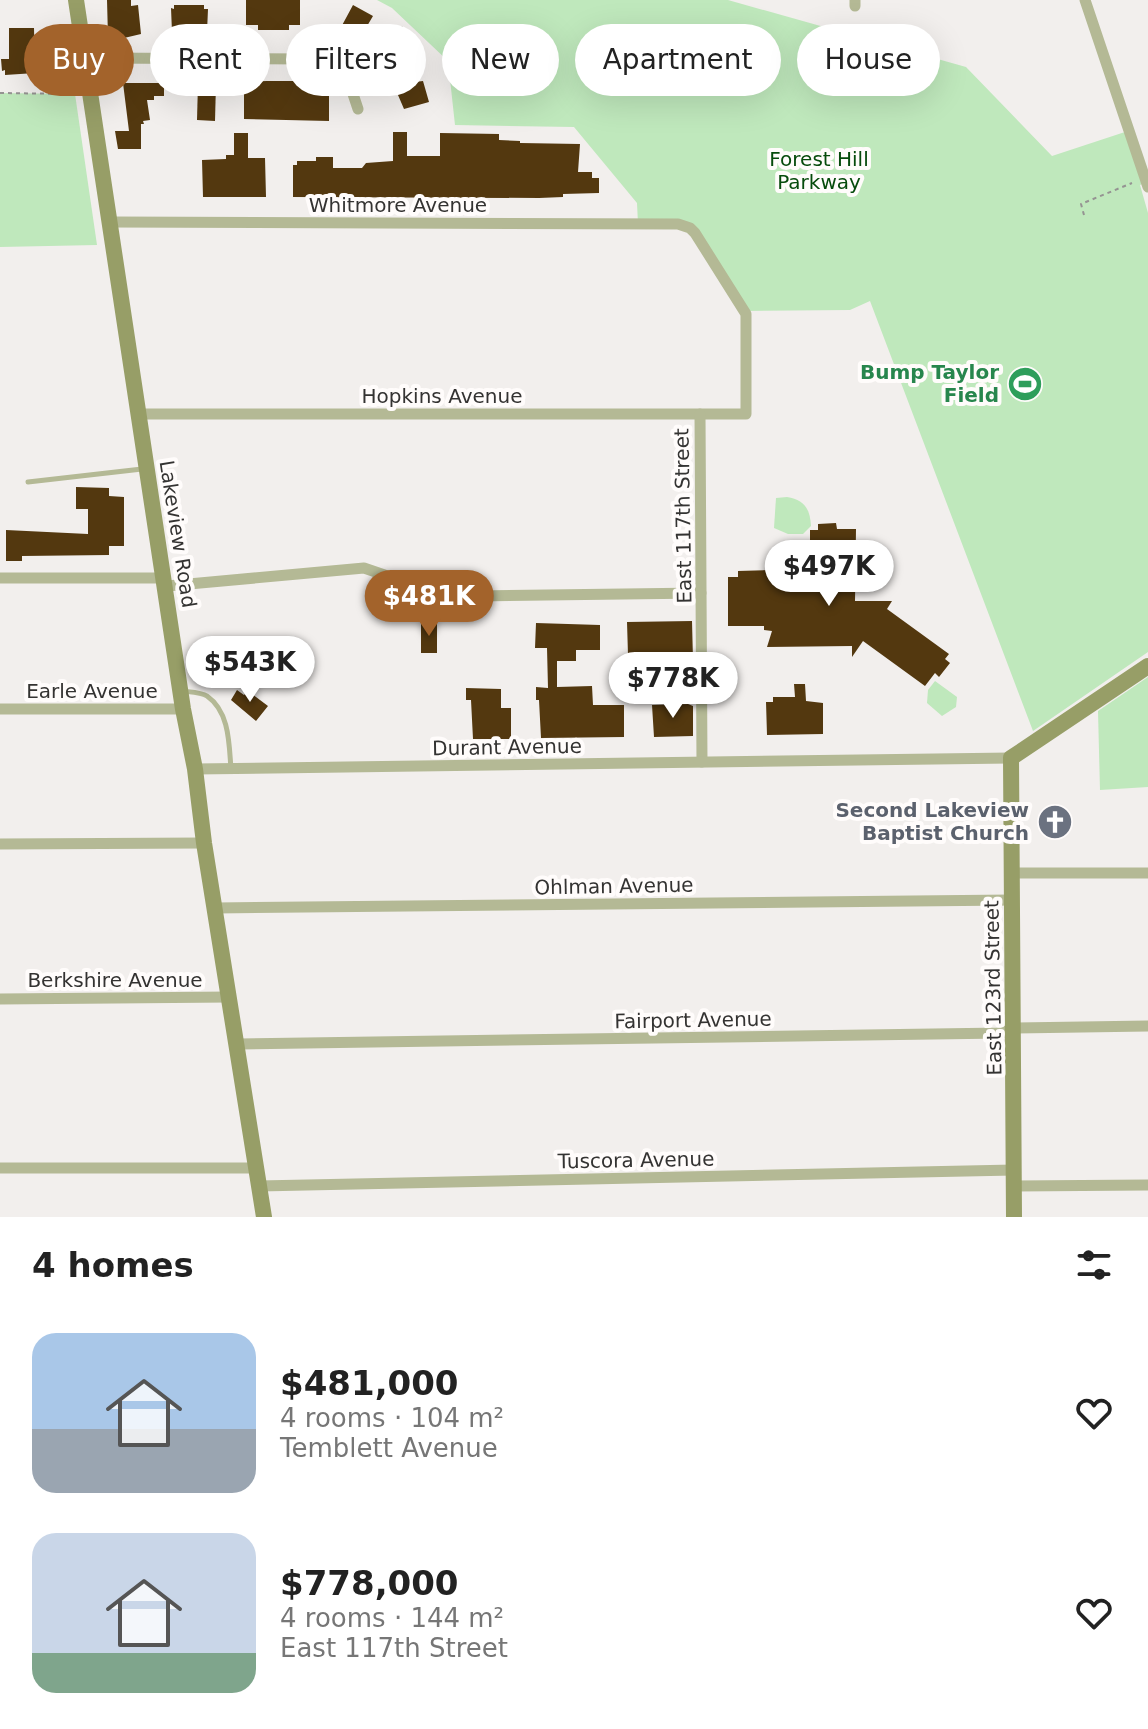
<!DOCTYPE html>
<html lang="en">
<head>
<meta charset="utf-8">
<style>
  body { margin:0; font-family:"DejaVu Sans",sans-serif; background:#f2f2f2; color:#222; height:100vh; display:flex; flex-direction:column; font-size:30px; white-space:nowrap }
  * { box-sizing:border-box; margin:0 }
  p { font-size:26px; color:#767676 }
  .icon { flex:none; width:44px; height:44px; fill:none; stroke:currentColor; stroke-width:2; stroke-linecap:round; stroke-linejoin:round }
  .map { position:relative; height:1217px; overflow:hidden }
  .side { display:flex; flex-direction:column; background:#fff; flex:1 }
  .side>* { flex:none }
  .hud { position:absolute; left:24px; top:24px; width:1100px; height:72px; display:flex; gap:16px }
  .price { position:absolute; translate:-50% -68px; padding:0 18px; border-radius:28px; background:#fff; color:#222; font-size:26px; line-height:52px; filter:drop-shadow(0 2px 4px #0008) }
  .price::after { content:''; position:absolute; left:50%; top:48px; width:24px; height:18px; margin-left:-12px; background:inherit; clip-path:polygon(0 0,100% 0,50% 100%) }
  .price.active { background:#a3632b; color:#fff }
  ul { padding:0; list-style:none }
  li { display:flex; align-items:center; gap:24px; height:200px; padding:0 32px }
  li span { display:grid; place-items:center; flex:none; width:224px; height:160px; border-radius:24px; color:#555 }
  li>.icon { margin-inline-start:auto }
  span .icon { width:96px; height:96px; fill:#fffc; stroke-width:1 }
  li b { font-size:34px }
  h2 { display:flex; justify-content:space-between; align-items:center; height:96px; padding:0 32px; font-size:34px }
  .chip { padding:0 28px; border-radius:36px; background:#fff; box-shadow:0 8px 32px #0002; font-size:28px; line-height:72px }
  .chip.active { background:#a3632b; color:#fff }
  .map>svg:first-child { display:block }
  .green { fill:#bfe8bc }
  .building { fill:#53380f }
  .lines { fill:none; stroke-linecap:round; stroke-linejoin:round }
  .path { stroke:#959392; stroke-width:2; stroke-dasharray:4 4; stroke-linecap:butt }
  .lane { stroke:#b4b995; stroke-width:5 }
  .street { stroke:#b4b995; stroke-width:11 }
  .secondary { stroke:#979e67; stroke-width:16 }
  .labels { text-anchor:middle; stroke-width:8; stroke-linejoin:round; paint-order:stroke }
  .park-label { font-size:20px; fill:#064b0c; stroke:#fffcfb }
  .street-label { font-size:20px; fill:#343332; stroke:#fffcfb }
  .leisure-label { font-size:20px; font-weight:bold; fill:#27864d; stroke:#fffcfb; text-anchor:end }
  .worship-label { font-size:20px; font-weight:bold; fill:#5b616d; stroke:#fffcfb; text-anchor:end }
</style>
</head>
<body>
<div class="map">
<svg width="1148" height="1217" viewBox="0 0 1148 1217">
  <rect width="100%" height="100%" fill="#f2efed"/>
  <!-- green -->
  <g class="green">
    <path d="M377,0h351l238,67 86,89 79,-26 16,52 -7,3 8,28v439l-115,79 -163,-430 -20,9 -106,1 -54,-83 -52,-4 -1,-21 -63,-76 -119,-2 -7,-64 -56,-53z"/>
    <path d="M0,93l75,1 22,151 -97,2z"/>
    <path d="M787,497c17,3 23,11 24,29l-8,8h-15l-14,-6 2,-30z"/>
    <path d="M1148,677v110l-48,3 -2,-79z"/>
    <path d="M935,681l22,16 -1,10 -14,9 -15,-13 1,-13z"/>
  </g>
  <!-- building -->
  <g class="building">
    <path d="M107,0h24v6l7,-1 3,29 -17,4 -3,-2 -13,1z"/>
    <path d="M246,0h54v25h-11v5h-31v-5h-12z"/>
    <path d="M174,5h30v4h4l-1,23h-35l-1,-24 3,1z"/>
    <path d="M353,5l20,11 -13,22 -6,-10 -5,9 -10,-6z"/>
    <path d="M402,26l8,14 -9,10 -21,13 -6,-9 -3,2 -6,-10z"/>
    <path d="M9,28h25l1,45 -30,2v-5l-3,1 -1,-12h8z"/>
    <path d="M413,76l2,6 8,-1 6,21 -25,7 -9,-21 3,-1 -2,-6z"/>
    <path d="M267,81h62v40l-85,-2v-37z"/>
    <path d="M123,83h41v13h-10v4h-7l3,20 -7,1 1,3h-3v25h-23l-3,-18h14z"/>
    <path d="M198,83h18l-1,38 -18,-1z"/>
    <path d="M393,132h14v24h33v-23l59,1v6l21,1v2l60,1 -2,28h14v6h7v15l-36,1v3l-24,1 -246,-1v-32h4v-4h19v-4h17v11h29l4,-5 27,-2z"/>
    <path d="M234,133h14v25h17l1,39h-63l-1,-37 24,-1v-4h8z"/>
    <path d="M76,487l33,1v8l15,1v49h-15v9l-87,1v5h-16v-31l82,4v-25h-12z"/>
    <path d="M836,523l1,6h19l-1,72h37l-5,8 62,45 -4,5 5,4 -11,14 -4,-4 -10,13 -62,-45 -11,16v-11l-85,1 5,-16 -8,-1v-4h-36v-49h10v-6l72,-2v-39h8v-6z"/>
    <path d="M692,621l1,39h-7v4h-16v21h-11v-26h-8v-5l-23,1 -1,-33z"/>
    <rect x="421" y="622" width="16" height="31"/>
    <path d="M536,623l64,2v25h-24v11h-19v26l35,-1 1,19h31v32l-83,1 -2,-38h-3v-13l12,1 -1,-40h-12z"/>
    <path d="M794,684h11l1,17 17,2v31l-56,1 -1,-33h7v-5h22z"/>
    <rect x="648" y="686" width="12" height="11"/>
    <path d="M466,688l35,1v19h10v31h-38l-2,-39h-5z"/>
    <path d="M237,690l7,5 4,-4 20,15 -12,15 -25,-21z"/>
    <path d="M688,704l5,2v30l-39,1 -2,-32z"/>
  </g>
  <g class="lines">
    <!-- path -->
    <g class="path">
      <path d="M0,93l73,1"/>
      <path d="M1084,215l-3,-11 51,-21"/>
    </g>
    <!-- lane -->
    <g class="lane">
      <path d="M28,482l114,-13"/>
      <path d="M182,691c7,1 19,1 25,5 23,16 22,49 24,73"/>
    </g>
    <!-- street -->
    <g class="street">
      <path d="M855,0v6"/>
      <path d="M1085,0l63,187"/>
      <path d="M87,58l238,1 20,11 13,39"/>
      <path d="M111,222l567,2 12,4 5,5 51,81v100h-607"/>
      <path d="M700,414l2,348"/>
      <path d="M0,578h164"/>
      <path d="M167,586l197,-18 73,25 38,3 226,-3"/>
      <path d="M0,709h183"/>
      <path d="M195,769l816,-11"/>
      <path d="M0,844l204,-1"/>
      <path d="M1012,873h136"/>
      <path d="M216,908l796,-8"/>
      <path d="M0,999l230,-2"/>
      <path d="M238,1044l764,-11 12,-5 134,-2"/>
      <path d="M0,1168h256"/>
      <path d="M259,1186l755,-16"/>
      <path d="M1014,1186l134,-1"/>
    </g>
    <!-- secondary -->
    <g class="secondary">
      <path d="M76,0l107,709 12,60 9,74 60,374"/>
      <path d="M1014,1217l-3,-459 137,-92"/>
    </g>
  </g>
  <!-- icons -->
  <defs>
    <g id="stadium-disc" transform="scale(1.8)"><circle r="9.5" fill="#2e9e5b" stroke="#fffcfb"/><path d="M0-5a6.5 5 0 1 0 0 10a6.5 5 0 1 0 0-10ZM-3.5-1.8h7v3.6h-7Z" fill="#fff"/></g>
    <g id="church-disc" transform="scale(1.8)"><circle r="9.5" fill="#6b7280" stroke="#fffcfb"/><path d="M-1.2-6h2.4v3.5h3.3v2.4h-3.3V6h-2.4V-.1h-3.3v-2.4h3.3Z" fill="#fff"/></g>
  </defs>
  <g fill-rule="evenodd">
    <use href="#stadium-disc" x="1025" y="384"/>
    <use href="#church-disc" x="1055" y="822"/>
  </g>
  <g class="labels">
    <!-- park labels -->
    <g class="park-label">
      <text x="819" y="166">Forest Hill<tspan x="819" dy="23">Parkway</tspan></text>
    </g>
    <!-- street labels -->
    <g class="street-label">
      <text x="398" y="212">Whitmore Avenue</text>
      <text x="442" y="403">Hopkins Avenue</text>
      <text transform="translate(683 516) rotate(-91)" y="7">East 117th Street</text>
      <text transform="translate(178 534) rotate(81)" y="7">Lakeview Road</text>
      <text x="92" y="698">Earle Avenue</text>
      <text transform="translate(507 747) rotate(-1)" y="7">Durant Avenue</text>
      <text transform="translate(614 886) rotate(-1)" y="7">Ohlman Avenue</text>
      <text x="115" y="987">Berkshire Avenue</text>
      <text transform="translate(993 988) rotate(-91)" y="7">East 123rd Street</text>
      <text transform="translate(693 1020) rotate(-1)" y="7">Fairport Avenue</text>
      <text transform="translate(636 1160) rotate(-1)" y="7">Tuscora Avenue</text>
    </g>
    <!-- leisure labels -->
    <g class="leisure-label">
      <text x="999" y="379">Bump Taylor<tspan x="999" dy="23">Field</tspan></text>
    </g>
    <!-- worship labels -->
    <g class="worship-label">
      <text x="1029" y="817">Second Lakeview<tspan x="1029" dy="23">Baptist Church</tspan></text>
    </g>
  </g>
</svg>
<b class="price" style="left:829px;top:608px">$497K</b>
<b class="price active" style="left:429px;top:638px">$481K</b>
<b class="price" style="left:250px;top:704px">$543K</b>
<b class="price" style="left:673px;top:720px">$778K</b>
<div class="hud">
<a class="chip active">Buy</a>
<a class="chip">Rent</a>
<a class="chip">Filters</a>
<a class="chip">New</a>
<a class="chip">Apartment</a>
<a class="chip">House</a>
</div>
</div>
<section class="side">
<h2>4 homes<svg class="icon" aria-label="filters" viewBox="0 0 24 24"><path d="M4 7h16M4 17h16"/><circle cx="9" cy="7" r="2"/><circle cx="15" cy="17" r="2"/></svg></h2>
<ul>
<li><span style="background:linear-gradient(#a9c7e8 60%,#9aa5b1 0)"><svg class="icon" aria-label="home" viewBox="0 0 24 24"><path d="M3 11l9-7 9 7M6 9v11h12V9"/></svg></span><div><b>$481,000</b><p>4 rooms · 104 m²</p><p>Temblett Avenue</p></div><svg class="icon" aria-label="heart" viewBox="0 0 24 24"><path d="M12 20l-8-8c-3-5 5-10 8-4 3-6 11-1 8 4z"/></svg></li>
<li><span style="background:linear-gradient(#c9d6e8 75%,#7fa58c 0)"><svg class="icon" aria-label="home" viewBox="0 0 24 24"><path d="M3 11l9-7 9 7M6 9v11h12V9"/></svg></span><div><b>$778,000</b><p>4 rooms · 144 m²</p><p>East 117th Street</p></div><svg class="icon" aria-label="heart" viewBox="0 0 24 24"><path d="M12 20l-8-8c-3-5 5-10 8-4 3-6 11-1 8 4z"/></svg></li>
</ul>
</section>
</body>
</html>
